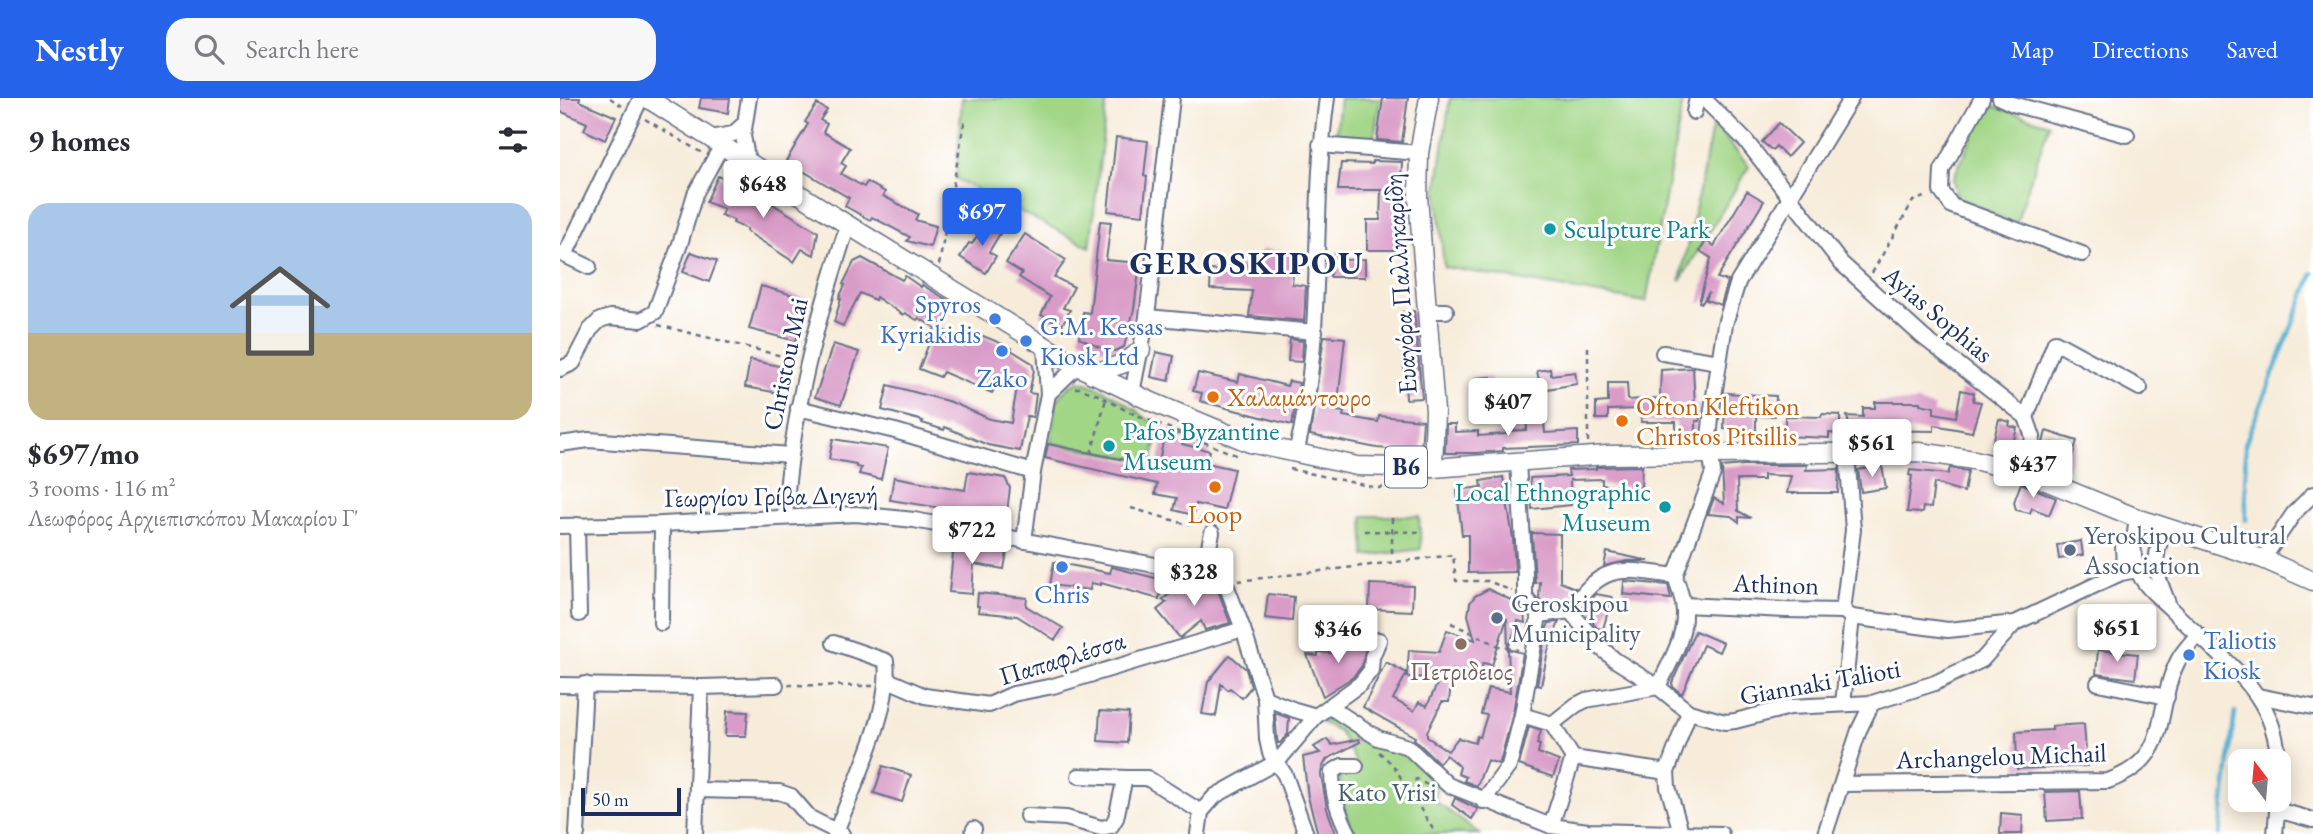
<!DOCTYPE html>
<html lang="en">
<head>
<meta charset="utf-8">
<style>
  body { margin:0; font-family:"EB Garamond",serif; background:#f7f7f7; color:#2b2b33; height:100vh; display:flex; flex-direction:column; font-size:26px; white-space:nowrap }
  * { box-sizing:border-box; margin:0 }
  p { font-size:23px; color:#7c7c81 }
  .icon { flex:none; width:38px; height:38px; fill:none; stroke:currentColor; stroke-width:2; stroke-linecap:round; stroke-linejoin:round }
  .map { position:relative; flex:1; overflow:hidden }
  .sheet { display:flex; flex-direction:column; background:#fff; width:560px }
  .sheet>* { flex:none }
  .needle { width:46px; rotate:344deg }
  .controls { position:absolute; left:1668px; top:651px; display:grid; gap:14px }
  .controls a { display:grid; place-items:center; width:63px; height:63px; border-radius:14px; background:#fff; box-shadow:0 4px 18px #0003; font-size:35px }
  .scale { position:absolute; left:21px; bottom:18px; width:100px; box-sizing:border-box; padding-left:7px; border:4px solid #1b2f5e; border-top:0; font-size:19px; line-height:24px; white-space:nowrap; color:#1b2f5e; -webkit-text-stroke:5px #fff; paint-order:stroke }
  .price { position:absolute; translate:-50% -60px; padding:0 16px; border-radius:7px; background:#fff; color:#222; font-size:23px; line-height:46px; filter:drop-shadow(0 2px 4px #0008) }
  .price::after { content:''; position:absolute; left:50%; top:42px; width:21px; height:16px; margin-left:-10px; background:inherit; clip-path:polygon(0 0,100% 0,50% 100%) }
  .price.selected { background:#2563eb; color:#fff }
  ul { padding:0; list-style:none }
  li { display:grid; align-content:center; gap:14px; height:371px; padding:0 28px }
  li span { display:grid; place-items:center; height:217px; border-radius:21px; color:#555 }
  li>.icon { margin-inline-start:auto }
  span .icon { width:126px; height:126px; fill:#fffc; stroke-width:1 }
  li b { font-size:30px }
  h2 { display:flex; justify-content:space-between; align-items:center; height:84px; padding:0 28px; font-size:30px }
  header { display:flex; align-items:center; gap:42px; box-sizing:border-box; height:98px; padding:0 35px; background:#2563eb; color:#fff }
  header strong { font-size:33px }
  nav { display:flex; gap:38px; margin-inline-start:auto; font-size:24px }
  .search { width:490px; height:63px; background:#f7f7f7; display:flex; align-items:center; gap:18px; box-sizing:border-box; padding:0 24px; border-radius:21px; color:#7c7c81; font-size:26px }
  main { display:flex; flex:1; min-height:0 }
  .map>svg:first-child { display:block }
  .green { fill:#a2d687; stroke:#5e8272; stroke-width:2 }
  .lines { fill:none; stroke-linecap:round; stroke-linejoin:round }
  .stream { stroke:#55b1d3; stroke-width:4.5 }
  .building { fill:#d99bc8 }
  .minor-casing { stroke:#687189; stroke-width:18 }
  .major-casing { stroke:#687189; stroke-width:21 }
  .path { stroke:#687189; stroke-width:2.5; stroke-dasharray:5 5; stroke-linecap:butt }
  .minor { stroke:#fff; stroke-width:14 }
  .major { stroke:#fff; stroke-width:18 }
  .culture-dot { fill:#0f9aa8; stroke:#fff; stroke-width:2.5 }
  .shop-dot { fill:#3f7fe0; stroke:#fff; stroke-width:2.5 }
  .food-dot { fill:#e8710a; stroke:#fff; stroke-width:2.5 }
  .service-dot { fill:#5c6f8a; stroke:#fff; stroke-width:2.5 }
  .education-dot { fill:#8d6e63; stroke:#fff; stroke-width:2.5 }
  .labels { text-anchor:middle; stroke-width:6; stroke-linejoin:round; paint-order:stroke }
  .shield { fill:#fff; stroke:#5f6d8e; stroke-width:2 }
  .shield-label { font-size:24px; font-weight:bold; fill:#1b2f5e }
  .culture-label { font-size:26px; fill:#0d838f; stroke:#fff; text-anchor:start }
  .street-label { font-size:26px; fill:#1b2f5e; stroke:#fff }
  .shop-label { font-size:26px; fill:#366cbe; stroke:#fff; text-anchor:start }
  .food-label { font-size:26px; fill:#c56008; stroke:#fff; text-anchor:start }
  .service-label { font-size:26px; fill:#4e5e75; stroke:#fff; text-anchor:start }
  .education-label { font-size:26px; fill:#785e54; stroke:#fff }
  .park-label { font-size:26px; fill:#44616a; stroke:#fff }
  .district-label { font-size:33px; font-weight:bold; letter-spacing:2px; fill:#1b2f5e; stroke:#fff }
</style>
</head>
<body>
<header>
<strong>Nestly</strong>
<div class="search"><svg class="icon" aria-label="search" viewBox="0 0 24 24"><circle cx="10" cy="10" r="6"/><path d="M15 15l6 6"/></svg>Search here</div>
<nav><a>Map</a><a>Directions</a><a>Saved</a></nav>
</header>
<main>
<section class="sheet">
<h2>9 homes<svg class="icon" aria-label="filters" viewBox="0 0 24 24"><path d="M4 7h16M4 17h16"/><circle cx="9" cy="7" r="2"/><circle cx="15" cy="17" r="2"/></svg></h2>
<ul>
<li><span style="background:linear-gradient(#a9c7e8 60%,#c2b280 0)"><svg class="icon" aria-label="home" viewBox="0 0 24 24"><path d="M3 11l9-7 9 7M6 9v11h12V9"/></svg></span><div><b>$697/mo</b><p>3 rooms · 116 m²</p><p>Λεωφόρος Αρχιεπισκόπου Μακαρίου Γ'</p></div></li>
</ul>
</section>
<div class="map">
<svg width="1753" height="736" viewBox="0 0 1753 736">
  <rect width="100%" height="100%" fill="#fff"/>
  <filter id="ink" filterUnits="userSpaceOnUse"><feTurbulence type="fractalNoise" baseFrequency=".0143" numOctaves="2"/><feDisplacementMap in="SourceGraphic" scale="14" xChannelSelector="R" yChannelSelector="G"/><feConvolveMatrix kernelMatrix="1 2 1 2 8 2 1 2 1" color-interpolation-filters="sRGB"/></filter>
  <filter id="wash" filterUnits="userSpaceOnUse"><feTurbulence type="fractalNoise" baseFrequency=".00686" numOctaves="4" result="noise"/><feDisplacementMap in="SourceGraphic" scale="28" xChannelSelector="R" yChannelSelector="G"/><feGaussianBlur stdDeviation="1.57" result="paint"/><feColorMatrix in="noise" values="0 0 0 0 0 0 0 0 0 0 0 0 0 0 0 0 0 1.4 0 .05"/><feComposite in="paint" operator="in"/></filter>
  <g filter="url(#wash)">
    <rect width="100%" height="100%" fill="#f7ecda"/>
    <!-- green -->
    <g class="green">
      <path d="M402,0h145l-17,149 -134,-68z"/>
      <path d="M780,0h40l-6,40 -38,-2z"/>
      <path d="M890,0h231l2,3 -37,201 -202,-35 -7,-77z"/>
      <path d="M1427,6l62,20 -33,100 -59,-26 -4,-19z"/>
      <path d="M1153,26l36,42 -69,115z"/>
      <path d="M519,283c31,8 57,28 80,48l-7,33 -101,-19c3,-30 -1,-47 28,-62z"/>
      <path d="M803,418h56l2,33 -56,7z"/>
      <path d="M767,618l52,27 22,4 34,31 1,24 44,32h-126c-8,-20 -18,-40 -13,-62l15,-10 -17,-31 -18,-9z"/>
    </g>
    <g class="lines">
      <!-- stream -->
      <g class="stream">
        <path d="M1686,422l-1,-76 68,-171"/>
        <path d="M1660,736l15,-122"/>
      </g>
    </g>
    <g id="blocks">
      <!-- building -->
      <g class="building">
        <path d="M0,0h20l-1,3 37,16 -11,23 -21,-10 3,-7 -27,-12z"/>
        <path d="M141,0h29l-2,15 -29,-5z"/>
        <path d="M823,0h25l-6,44 -25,-2z"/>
        <path d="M257,6l10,6 -7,10 7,4 -4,8 27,16 -9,15 5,3 -5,8 23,13 3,-5 18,10 -2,4 35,18 -3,6 21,6 -6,21 -23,-6 3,-4 -38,-20 -2,3 -25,-14 4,-8 -63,-37 22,-37 -3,-2z"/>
        <path d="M1219,25l21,20 -13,14 -11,-11 -4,4 -10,-8z"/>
        <path d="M556,39l32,4 -4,35 3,1 -4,38 -35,-4z"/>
        <path d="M812,63l30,1 -1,17 3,1 -1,47h-3v23h-33v-30h13l1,-30h-43l3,-27 31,1z"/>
        <path d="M158,78l37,16 -3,7 17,9 2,-5 47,29 -4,23 -12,-6 -8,13 -48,-31 1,-2 -14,-6 1,-3 -13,-5 3,-6 -18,-7z"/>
        <path d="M1187,93l17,10 -47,77 11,3 -7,24 -15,-5 3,-8 -7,11 -3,-1 12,-44 -11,-7 6,-10 8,5z"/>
        <path d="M427,122l15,10 -13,22 7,4 -10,17 -26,-16 9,-14 3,1z"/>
        <path d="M540,123l11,1 -5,38 34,3 -6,46 -10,38 -9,4 -10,-1 -26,-12 4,-26 7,1z"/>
        <path d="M465,136l41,26 -12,17 20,10 -11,21 7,2 -8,15 -21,-10 9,-18 -31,-20 3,-4 -16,-10z"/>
        <path d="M702,151l33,3 -3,32 14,2 -2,35 -55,-5 3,-25 -42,-2 1,-19 12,1v-6l37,1z"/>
        <path d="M131,154l26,9 -8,21 -26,-10z"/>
        <path d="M772,156h13v6l20,-1v18h-35z"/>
        <path d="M302,160l40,22 3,-4 16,11 1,-2 32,19 -15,25 31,12 4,-9 38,16 -1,2 21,13 2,7 -5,23 7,1 -3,23 -6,-1 -7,35 -32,-6 -43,-18 -1,3 -22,-7 1,-2 -41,-11 6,-25 63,17 39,17 21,4 7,-42 -19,-3 -7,15 -49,-21 -3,5 -21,-8 16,-41 -16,-10 -2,2 -12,-7 -2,2 -27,-18 -1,3 -15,-7 -17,33 -9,-4 7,-23 -2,-1 6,-13 -2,-1 11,-22z"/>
        <path d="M201,188l46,13 -11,42 -47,-12z"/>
        <path d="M854,213l8,87 -16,1 -5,-76h2l-1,-11z"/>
        <path d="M764,238l21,2 -8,73 7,1 -1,4 35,6 1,-6 44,4 -2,32 -44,-4 -67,-13z"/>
        <path d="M730,241l13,2 -1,21 -14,-1z"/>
        <path d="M273,246l26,8 -18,53 -26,-8z"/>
        <path d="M596,254l18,4 -5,25 -18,-4z"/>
        <path d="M190,262l34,7 -5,26 -34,-6z"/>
        <path d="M1133,270l2,37h4l1,16h-4v13h-20v-12h-35v-13l-33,1v9h-12v-16l12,-1v-19h19l1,17 32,-2 1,-28z"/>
        <path d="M990,271l1,6 24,-3 2,12 -36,6 -4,-19z"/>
        <path d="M638,275l40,9 2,-8 47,12 2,-5 10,2 -7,42 -92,-24 2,-8 -9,-2z"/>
        <path d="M931,279v7h11v13l-27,4v-23z"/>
        <path d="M1401,292l13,3 -1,8 8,1 -9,30 -38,-7v6l-84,-1 -3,-14 16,1v-9h12v-6h45v2l14,3v6l22,4z"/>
        <path d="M1165,295l51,3 -1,20 -19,-1v16l-32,-2z"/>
        <path d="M983,313l2,22 33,-2v14l-75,3v3l-27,2h-31l1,-29h9v8l23,-1v5l28,-2v-3l21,-1 -1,-18z"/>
        <path d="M1262,316l18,1v19l-11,-1v5l-44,-2v-20l36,1z"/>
        <path d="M1439,321l11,3 -1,4 8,2 -5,19 -19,-5z"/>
        <path d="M1486,333l31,10 -9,28 -29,-10z"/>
        <path d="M605,334l18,3 -1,9 28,7 -3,12 27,6 -10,41 -28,-6 -3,11 -19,-5 3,-12 -22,-4 2,-10 -112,-26 3,-14 110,23z"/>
        <path d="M273,341l55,9 -7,31 -22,-5 2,-6 -5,-1v-3l-27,-5z"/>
        <path d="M1184,367h63l-1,5 33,-1 -1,24h-51l4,-17 -28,-1v5h-26l1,31 13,7 -12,-1v5l-8,-6 -23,-2 6,-16 10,6 -2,-37z"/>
        <path d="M1082,368l-1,22 -39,-3v-6l-32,1 1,25 -39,4 -2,-31 39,-2 -1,-6 28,-1v-2z"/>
        <path d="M1322,368l4,22 -25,4 -3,-22z"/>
        <path d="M1390,370l18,3 -4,21 -30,-9 -3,25 -8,-1 -1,6 -15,-1 5,-36 -3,-1 1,-5 38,4z"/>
        <path d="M408,374l37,6 5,10 -3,24 -8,5 -109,-17 4,-23 71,13z"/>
        <path d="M943,379l10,61 2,34 -47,1v-38h-6l-5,-45 25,-3 -1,-6z"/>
        <path d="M1461,385l35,15 -7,17 -17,-7 -2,5 -14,-3 -2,-8z"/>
        <path d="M972,435l28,1v48l15,6 -10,14 -22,3 -4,-6 1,-17 -5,1z"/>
        <path d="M1521,443l2,14 -24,4 -2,-14z"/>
        <path d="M394,446l53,8 -3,17 -30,-5 -2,30 -23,-2z"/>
        <path d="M1047,454l42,9h-22l-23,5z"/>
        <path d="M494,464l56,11 2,-6 51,13 -4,19 -58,-16v2l-10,-2 -1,7 -40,-5z"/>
        <path d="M626,483l24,4 9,8 11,30 -25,7 -4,-9 -21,17 -23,-28 10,-8 -5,-2z"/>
        <path d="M1064,483l44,4 3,14 -48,-5z"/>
        <path d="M810,486l43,2 -1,25 -43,-2z"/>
        <path d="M928,491l31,15 5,8 1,11 -7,-2 -10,28 -1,-31 -15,47 -9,-2 -4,14 -26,-7v11l-2,1 -2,20h-7l-15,30v5l21,14 10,-13 17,5 2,-7 3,1 7,-22 -6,-1 7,-26 22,4 -2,-43 15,4 -10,60 -13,49 -1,2 -12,-4 -10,26 -13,-5 2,-4 -8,-3 2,-7 -14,-12 -7,8 -25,-24 1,-2 -52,-30 23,-45 21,11 -14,26 21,12 5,-9 8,4 13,-28 -33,-1 2,-27 30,2 8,-22 28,10 -7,-25 2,-12 5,-7z"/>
        <path d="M418,495l49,5 -1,8 37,22 -8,12 -38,-24 -39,-4 1,-6h-2z"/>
        <path d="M708,496l26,3 -2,24 -27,-3z"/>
        <path d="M1036,496l16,3 -9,32 -6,-1 -4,-5v-16h-5v-4z"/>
        <path d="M999,524l-11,29 -7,35 -4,-1 9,-55 3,-7z"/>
        <path d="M1135,533l28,12 -4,9 -16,-7 -21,49 -9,-7 -1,-4z"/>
        <path d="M777,542h28l1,7 -4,19 -9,11 -30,19 -16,-41 11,1v-4l21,2z"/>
        <path d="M1538,552l40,4 -3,25 -39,-5z"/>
        <path d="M670,557l16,14 5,18 -9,11 -12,-10 -2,2 -7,-6 -5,32 -14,-2 6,-32z"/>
        <path d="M167,613l21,1 -2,24h-21z"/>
        <path d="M540,613l29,2 -2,30 -29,-2z"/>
        <path d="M715,615l14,5 -1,16 -8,9h-2l-1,-5z"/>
        <path d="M1524,626l3,42 -70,3 -1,-37 36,-2v-4z"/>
        <path d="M969,629l12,4 -4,13 3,1 -2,8 21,8 -6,16 -34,-12z"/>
        <path d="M767,641l5,6 27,-6 1,3 -33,17 -5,9 -1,7 6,34 9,25h-18l-10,-37 -5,-40 17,-4 -6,-6z"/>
        <path d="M323,668l28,9 -9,27 -28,-9z"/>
        <path d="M1520,693l2,28 -35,2 -2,-29z"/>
        <path d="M895,700l23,11 -6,10 -20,-14z"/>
        <path d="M1441,715l22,2 -1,19h-22z"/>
      </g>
    </g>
  </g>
  <g filter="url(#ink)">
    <use href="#blocks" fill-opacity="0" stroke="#687189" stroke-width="2"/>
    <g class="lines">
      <!-- minor casing -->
      <g class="minor-casing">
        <g id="minor">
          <path d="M1143,0l43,43 95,122 82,74 103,80 7,20 -7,36"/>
          <path d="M1422,0l-40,72 -1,21 11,15 130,48"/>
          <path d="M1440,0l13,6 114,31"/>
          <path d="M1134,14l3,-14"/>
          <path d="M150,40l23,-4 11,-10"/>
          <path d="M760,47l99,8"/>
          <path d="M188,64l-5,-26 6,-38"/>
          <path d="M0,155l29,14"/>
          <path d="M5,157l76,-157"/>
          <path d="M867,213h19"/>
          <path d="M587,219l168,15"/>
          <path d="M1103,255l56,9"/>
          <path d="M0,271l13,-6 17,-33 10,-10 10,-3 31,3 14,-8 25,-68 15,-50 26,-47"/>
          <path d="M572,295l15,-76 25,-219"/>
          <path d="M488,296l29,-28"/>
          <path d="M238,310l97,23 138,41"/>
          <path d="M1466,319l29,-75 85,46"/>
          <path d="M0,346l29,-4 202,15"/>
          <path d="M736,355c30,-116 14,-237 31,-355"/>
          <path d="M958,365l7,110v24l14,18"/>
          <path d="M225,419c6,-101 31,-196 63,-292"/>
          <path d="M1577,420c-2,17 -7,36 1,53 7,17 22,27 35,40 59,59 114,85 105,180"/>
          <path d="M17,427l2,89"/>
          <path d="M0,428l102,-2 194,-10 58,6 300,56 13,11 16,42 22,69 2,41 3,14 15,22 21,59"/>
          <path d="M1604,430c-12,37 -10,40 4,75"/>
          <path d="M464,443l9,-69 15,-78 -3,-47"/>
          <path d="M1563,446l1,28"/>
          <path d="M1703,461l31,-46 19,-19"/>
          <path d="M643,475l9,-40"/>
          <path d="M1115,478l38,-103 -4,-35 3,-29 13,-85 13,-42 113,-184"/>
          <path d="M1124,507l102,5 57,1 9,6 96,13 67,-7"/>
          <path d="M1010,513l29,35 16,14 43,27 31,25 36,10 10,-1 55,-14 82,-4 63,-20 47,-23 33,-37 106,-50 16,-3"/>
          <path d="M1010,513c33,-50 53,-42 105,-35"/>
          <path d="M1283,513l10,-81 -6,-77"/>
          <path d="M979,517l31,-4"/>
          <path d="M101,525l1,-99"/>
          <path d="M274,545l52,18c6,49 -32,123 -50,171"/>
          <path d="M328,582l37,16 64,9 24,-11 40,-8 190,-57"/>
          <path d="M1538,585l69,14"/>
          <path d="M0,587l141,2 75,-2"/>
          <path d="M1698,598l55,11"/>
          <path d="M705,600l30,12 21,6"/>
          <path d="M1283,606l9,-87"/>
          <path d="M770,609l48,31 30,9 40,38 103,41 37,5 133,3"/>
          <path d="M962,617l30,9 21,34 94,14"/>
          <path d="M992,626l24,-19 10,-5 72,-13c12,-25 31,-55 25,-84 -2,-9 -5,-18 -8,-27"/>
          <path d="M519,678l48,2"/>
          <path d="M1282,686l266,-3c68,-24 44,-74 72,-124 5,-8 12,-15 17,-22"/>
          <path d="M137,692l82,2 12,4 19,22 32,16"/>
          <path d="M923,703l26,-35 13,-51 17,-100"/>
          <path d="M1717,712l36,10"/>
          <path d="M467,718l39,2 35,10 10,-2 5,-8 8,-36 3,-4h20l54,34"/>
          <path d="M991,728l22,-68"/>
          <path d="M1121,734l-13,-45 -1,-15 22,-60"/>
          <path d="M17,736l8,-150"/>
          <path d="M135,736l6,-147"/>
          <path d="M412,736l2,-5"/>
          <path d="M638,736l3,-22 14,-16 63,-35 38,-45 44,-32 11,-14 1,-13 7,-17"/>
          <path d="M789,736c-10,-20 -17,-39 -17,-62l10,-6h14"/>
          <path d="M1265,736l34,-104 13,-27"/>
          <path d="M1715,736l3,-33"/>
        </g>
      </g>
      <!-- major casing -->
      <g class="major-casing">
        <g id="major">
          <path d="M87,0l201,127 229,141 75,36 98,41 107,23 76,2 174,-13 312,-3 55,8 52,13 111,45 126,41 50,22"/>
          <path d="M869,0l-10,55 -1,44 17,214 -2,57"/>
          <path d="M532,276l33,-11 16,-13"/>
        </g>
      </g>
      <!-- path -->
      <g class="path">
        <path d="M50,0l12,8"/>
        <path d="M85,21l57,34"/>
        <path d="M164,70l49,29"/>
        <path d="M379,167l26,-147"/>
        <path d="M1312,175l41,-72 14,-5"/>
        <path d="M98,227l136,34"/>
        <path d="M515,290h4l19,7 31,17 107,43"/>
        <path d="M1028,344v-97"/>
        <path d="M531,356l15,-55"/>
        <path d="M730,371l88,19 36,-4"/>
        <path d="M571,410l55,16h9l12,-10 20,5"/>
        <path d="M804,433l56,1"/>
        <path d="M832,455v-37"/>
        <path d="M678,483l215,-26 3,26h32l24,10"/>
        <path d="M891,525l48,23 19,4"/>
        <path d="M228,587l85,1"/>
        <path d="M819,654l14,13 43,69"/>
        <path d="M846,688l11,-7 10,6"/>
      </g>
      <!-- minor -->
      <use href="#minor" class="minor"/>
      <!-- major -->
      <use href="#major" class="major"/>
    </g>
  </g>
  <!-- markers -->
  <g class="culture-dot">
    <circle cx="990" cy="131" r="7"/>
    <circle cx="549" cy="348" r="7"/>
    <circle cx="1105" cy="409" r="7"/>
  </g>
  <g class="shop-dot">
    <circle cx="435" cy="221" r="7"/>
    <circle cx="466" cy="243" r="7"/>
    <circle cx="442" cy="253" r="7"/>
    <circle cx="502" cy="469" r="7"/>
    <circle cx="1629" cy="557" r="7"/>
  </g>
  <g class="food-dot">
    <circle cx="653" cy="299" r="7"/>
    <circle cx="1062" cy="323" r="7"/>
    <circle cx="655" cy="389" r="7"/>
  </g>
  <g class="service-dot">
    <circle cx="1510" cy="452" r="7"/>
    <circle cx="937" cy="520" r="7"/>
  </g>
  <circle class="education-dot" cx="901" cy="546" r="7"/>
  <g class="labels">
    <!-- shield labels -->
    <rect class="shield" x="825" y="348.5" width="42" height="41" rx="5"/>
    <g class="shield-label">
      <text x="846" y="377">B6</text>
    </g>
    <!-- culture labels -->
    <g class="culture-label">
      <text x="1004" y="140">Sculpture Park</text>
      <text x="563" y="342">Pafos Byzantine<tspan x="563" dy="30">Museum</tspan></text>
      <text x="1091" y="403" text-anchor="end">Local Ethnographic<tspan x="1091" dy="30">Museum</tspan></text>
    </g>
    <!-- street labels -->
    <g class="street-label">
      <text transform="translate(840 186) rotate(-94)" y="9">Ευαγόρα Παλληκαρίδη</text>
      <text transform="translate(1378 216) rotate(40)" y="9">Ayias Sophias</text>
      <text transform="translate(225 266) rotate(-78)" y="9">Christou Mai</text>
      <text transform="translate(211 398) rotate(-1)" y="9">Γεωργίου Γρίβα Διγενή</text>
      <text transform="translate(1216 486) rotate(2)" y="9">Athinon</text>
      <text transform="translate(502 560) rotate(-17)" y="9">Παπαφλέσσα</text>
      <text transform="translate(1260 584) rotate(-10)" y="9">Giannaki Talioti</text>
      <text transform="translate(1441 658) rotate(-2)" y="9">Archangelou Michail</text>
    </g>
    <!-- shop labels -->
    <g class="shop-label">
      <text x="421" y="215" text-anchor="end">Spyros<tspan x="421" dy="30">Kyriakidis</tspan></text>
      <text x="480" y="237">G.M. Kessas<tspan x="480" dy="30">Kiosk Ltd</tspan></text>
      <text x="442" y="289" text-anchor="middle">Zako</text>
      <text x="502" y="505" text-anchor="middle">Chris</text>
      <text x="1643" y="551">Taliotis<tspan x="1643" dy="30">Kiosk</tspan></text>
    </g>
    <!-- food labels -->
    <g class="food-label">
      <text x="667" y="308">Χαλαμάντουρο</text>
      <text x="1076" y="317">Ofton Kleftikon<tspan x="1076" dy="30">Christos Pitsillis</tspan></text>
      <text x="655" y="425" text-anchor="middle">Loop</text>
    </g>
    <!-- service labels -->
    <g class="service-label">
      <text x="1524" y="446">Yeroskipou Cultural<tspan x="1524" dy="30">Association</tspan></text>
      <text x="951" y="514">Geroskipou<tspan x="951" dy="30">Municipality</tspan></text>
    </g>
    <!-- education labels -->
    <g class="education-label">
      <text x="901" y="582">Πετριδειος</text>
    </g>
    <!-- park labels -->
    <g class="park-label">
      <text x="827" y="703">Kato Vrisi</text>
    </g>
    <!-- district labels -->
    <g class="district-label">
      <text x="687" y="176">GEROSKIPOU</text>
    </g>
  </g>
</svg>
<div class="controls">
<a><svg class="needle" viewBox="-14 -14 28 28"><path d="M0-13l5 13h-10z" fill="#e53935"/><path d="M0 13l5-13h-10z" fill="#7c7c81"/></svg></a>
</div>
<div class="scale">50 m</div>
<b class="price" style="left:203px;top:122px">$648</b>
<b class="price selected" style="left:422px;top:150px">$697</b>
<b class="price" style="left:948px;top:340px">$407</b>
<b class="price" style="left:1312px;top:381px">$561</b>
<b class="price" style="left:1473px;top:402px">$437</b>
<b class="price" style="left:412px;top:468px">$722</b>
<b class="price" style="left:634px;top:510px">$328</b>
<b class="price" style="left:1557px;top:566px">$651</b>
<b class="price" style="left:778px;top:567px">$346</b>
</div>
</main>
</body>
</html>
